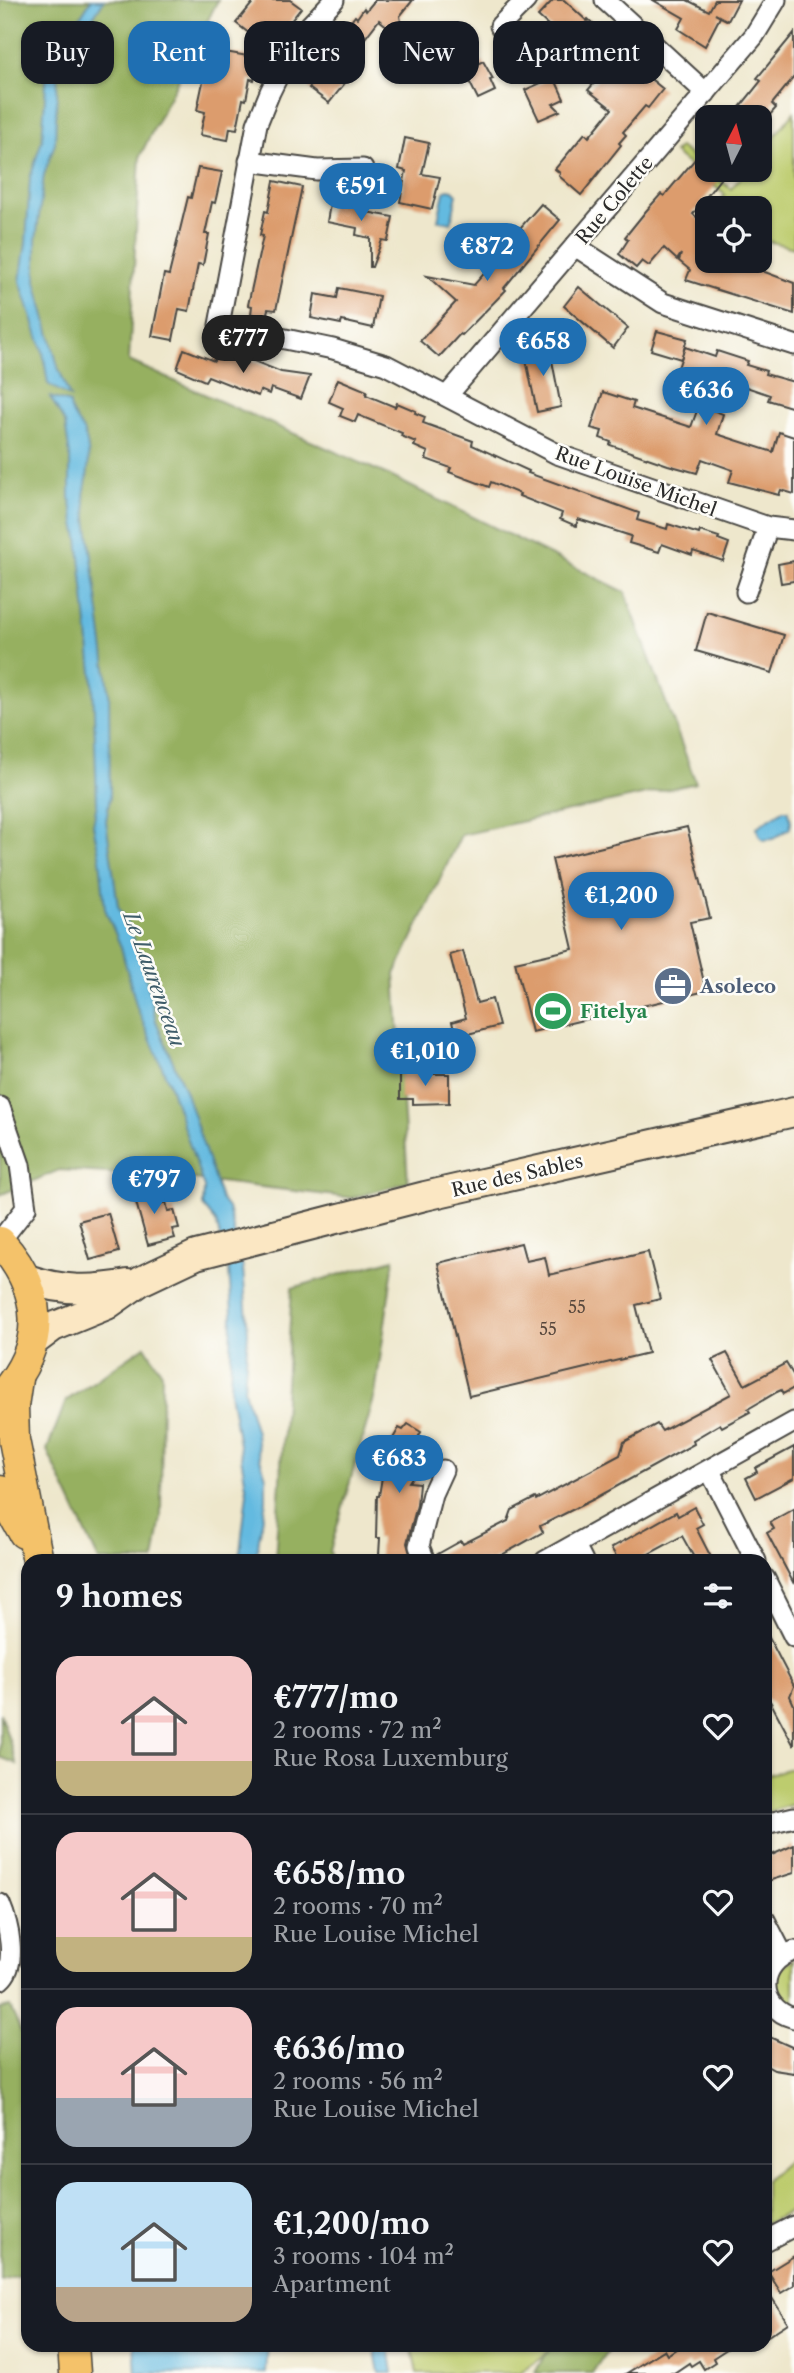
<!DOCTYPE html>
<html lang="en">
<head>
<meta charset="utf-8">
<style>
  body { margin:0; font-family:"Libre Caslon Text",serif; background:#20242c; color:#f1f3f6; height:100vh; display:flex; flex-direction:column; font-size:26px; white-space:nowrap }
  * { box-sizing:border-box; margin:0 }
  p { font-size:23px; color:#9ea1a6 }
  .icon { flex:none; width:38px; height:38px; fill:none; stroke:currentColor; stroke-width:2; stroke-linecap:round; stroke-linejoin:round }
  .map { position:relative; flex:1; overflow:hidden }
  .details { position:absolute; left:21px; top:1554px; width:751px; height:798px; display:flex; flex-direction:column; background:#171b24; border-radius:21px; box-shadow:0 2px 5px #0004 }
  .details>* { flex:none }
  .banner { position:absolute; left:21px; top:21px; width:752px; height:63px; display:flex; gap:14px }
  .needle { width:46px; rotate:6deg }
  .controls { position:absolute; left:695px; top:105px; display:grid; gap:14px }
  .controls a { display:grid; place-items:center; width:77px; height:77px; border-radius:14px; background:#171b24; box-shadow:0 2px 5px #0004; font-size:35px }
  .price { position:absolute; translate:-50% -60px; padding:0 16px; border-radius:24px; background:#1f6fb2; color:#fff; font-size:23px; line-height:46px; filter:drop-shadow(0 2px 4px #0008) }
  .price::after { content:''; position:absolute; left:50%; top:42px; width:21px; height:16px; margin-left:-10px; background:inherit; clip-path:polygon(0 0,100% 0,50% 100%) }
  .price.current { background:#222; color:#fff }
  ul { padding:0; list-style:none }
  li { display:flex; align-items:center; gap:21px; height:175px; padding:0 35px }
  li+li { border-top:2px solid #363941 }
  li span { display:grid; place-items:center; flex:none; width:196px; height:140px; border-radius:21px; color:#555 }
  li>.icon { margin-inline-start:auto }
  span .icon { width:84px; height:84px; fill:#fffc; stroke-width:1 }
  li b { font-size:30px }
  h2 { display:flex; justify-content:space-between; align-items:center; height:84px; padding:0 35px; font-size:30px }
  .tag { padding:0 24px; border-radius:21px; background:#171b24; box-shadow:0 2px 5px #0004; font-size:24px; line-height:63px }
  .tag.current { background:#1f6fb2; color:#fff }
  .map>svg:first-child { display:block }
  .green { fill:#bdcc6e; stroke:#747c4c; stroke-width:2 }
  .forest { fill:#96b061; stroke:#606e46; stroke-width:2 }
  .water { fill:#63bae0; stroke:#477286; stroke-width:2 }
  .building { fill:#dc9c6d }
  .lines { fill:none; stroke-linecap:round; stroke-linejoin:round }
  .minor-casing { stroke:#484743; stroke-width:23 }
  .secondary-casing { stroke:#484743; stroke-width:32 }
  .primary-casing { stroke:#484743; stroke-width:33 }
  .minor { stroke:#fff; stroke-width:19 }
  .secondary { stroke:#fbe7c3; stroke-width:28 }
  .primary { stroke:#f4c26a; stroke-width:30 }
  .labels { text-anchor:middle; stroke-width:5; stroke-linejoin:round; paint-order:stroke }
  .number-label { font-size:16px; fill:#57473c }
  .street-label { font-size:19px; fill:#2b2b2b; stroke:#fdfcf7 }
  .service-label { font-size:19px; font-weight:bold; fill:#4e5e75; stroke:#fdfcf7; text-anchor:start }
  .leisure-label { font-size:19px; font-weight:bold; fill:#27864d; stroke:#fdfcf7; text-anchor:start }
  .water-label { font-size:21px; font-style:italic; fill:#3f5d6a; stroke:#fdfcf7 }
</style>
</head>
<body>
<div class="map">
<svg width="794" height="2373" viewBox="0 0 794 2373">
  <rect width="100%" height="100%" fill="#fdfcf7"/>
  <filter id="ink" filterUnits="userSpaceOnUse"><feTurbulence type="fractalNoise" baseFrequency=".0143" numOctaves="2"/><feDisplacementMap in="SourceGraphic" scale="14" xChannelSelector="R" yChannelSelector="G"/><feConvolveMatrix kernelMatrix="1 2 1 2 8 2 1 2 1" color-interpolation-filters="sRGB"/></filter>
  <filter id="wash" filterUnits="userSpaceOnUse"><feTurbulence type="fractalNoise" baseFrequency=".00686" numOctaves="4" result="noise"/><feDisplacementMap in="SourceGraphic" scale="28" xChannelSelector="R" yChannelSelector="G"/><feGaussianBlur stdDeviation="1.57" result="paint"/><feColorMatrix in="noise" values="0 0 0 0 0 0 0 0 0 0 0 0 0 0 0 0 0 1.4 0 .05"/><feComposite in="paint" operator="in"/></filter>
  <g filter="url(#wash)">
    <rect width="100%" height="100%" fill="#eee7cc"/>
    <!-- green -->
    <g class="green">
      <path d="M794,112v136l-34,-9v-31h-46l11,-13 -51,-42 6,-6 51,42 16,-19h13v-16z"/>
      <path d="M788,1769h6v35l-29,9v-38z"/>
      <path d="M794,1959v51c-13,-5 -27,-23 -18,-37 4,-6 13,-10 18,-14z"/>
      <path d="M794,2155v55l-29,14v-43z"/>
      <path d="M411,2345h143l-10,11 -25,17h-102z"/>
    </g>
    <!-- forest -->
    <g class="forest">
      <path d="M0,0h218l-78,156 -11,205 261,115 235,116 71,191 -235,52 -66,139 13,208 -55,16 -167,-20 -127,-8 -59,25z"/>
      <path d="M394,1259l-19,136 -45,156 2,10h-57l17,-273z"/>
      <path d="M145,1346l17,27 -1,144 -7,44h-55l-52,-111 19,-49z"/>
      <path d="M0,1713l17,51 -17,-7z"/>
      <path d="M10,2007l18,40v226l-28,7v-271z"/>
      <path d="M554,2345h57l-19,28h-57l9,-17z"/>
    </g>
    <!-- water -->
    <g class="water">
      <path d="M91,0h13l-46,72 -3,71 -11,32 -8,65v41l22,86 12,30 -22,-13 -5,-32 -23,-71 6,-38 4,-65 12,-38 5,-71z"/>
      <path d="M448,189l5,1 4,4 -6,29 -13,-3 6,-28z"/>
      <path d="M50,397l20,6c-1,11 10,20 14,30 8,20 4,42 0,62l25,196 1,106 -4,24 12,85 13,25 16,49 9,41 30,72 35,106 7,9 15,60 5,64 -4,58 12,43 2,19 8,25v23l-11,61h-16l8,-69 -17,-100 2,-79 -3,-42 -13,-49 -13,-16 1,-18 -35,-105 -32,-75 -16,-61 -16,-38 -5,-50 -7,-34 4,-22 -4,-121 -15,-144 -8,-39v-43l-5,-33z"/>
      <path d="M783,810h5l3,11 -1,7 -17,11 -10,1 -4,-5 -2,-8z"/>
      <path d="M134,2345h134l-2,28h-130z"/>
      <path d="M374,2345h15l4,28h-14z"/>
    </g>
    <g id="blocks">
      <!-- building -->
      <g class="building">
        <path d="M255,0h35l11,8 -32,41 -33,-26z"/>
        <path d="M375,0h38l-13,16 1,6 -8,9 -14,-11 -20,26 6,4 -20,25 4,3 -20,25 -20,-15 20,-26 -3,-2 19,-25 -3,-2 13,-17 2,2 7,-10 2,3z"/>
        <path d="M553,0h11l23,21 1,-2 33,32 -2,2 44,36 -15,19 -3,-2 -22,26 3,3 -7,8 2,2 -40,50 -22,-19 1,-3 -5,-4 30,-36 4,4 23,-28 -24,-19 14,-16 -39,-39 -2,2 -23,-21z"/>
        <path d="M653,0h34l22,11 6,-11h24l-11,21 -13,-7 5,3 -15,29 -27,-17 6,-11z"/>
        <path d="M794,33v44l-22,27 4,4 -8,9h-36l29,-36 -4,-3z"/>
        <path d="M455,40l14,28 -23,11 -13,-28z"/>
        <path d="M225,52l34,6 -5,22 -4,-1 -4,21 -3,-1 -6,30 -7,-1 -2,12 -28,-5 5,-23 -8,-2 10,-47 15,2z"/>
        <path d="M483,61l10,18 -3,1 5,11 -17,8 -14,-28z"/>
        <path d="M554,77l10,22 -11,5 7,7 -21,9 -14,-30z"/>
        <path d="M405,138l24,5 -7,31 18,3 -8,32 -32,-7 6,-31 -7,-2z"/>
        <path d="M707,145v25h20l-34,44 14,12v35h16l33,10 1,-2 37,14v31l-108,-34 4,-10 -11,-9 2,-7 -4,6 -13,-12 -15,18 -7,-5 -6,7 -17,-14 9,-14 -3,-3 21,-26 15,-17 3,2z"/>
        <path d="M198,168l24,4 -7,31 -3,-1 -7,32h4l-6,31 -5,-1 -9,47 -10,-2 -6,31 -21,-4 12,-62 5,1 19,-78 3,1z"/>
        <path d="M274,181l28,6 -26,123 -8,-1 -2,8 -15,-3 1,-8 -4,-1 15,-69 -3,-1 5,-24 3,1z"/>
        <path d="M331,198l31,6 -1,7 32,6 -5,24 -6,-1 -10,27h-2v-29l-14,-3 1,-7 -30,-6z"/>
        <path d="M541,204l19,16 -56,68 2,2 -44,45 -2,-1 -21,23 -19,-16 36,-39 -29,-26 47,9 49,-55 -3,-2z"/>
        <path d="M579,287l49,41 -15,20 -49,-42z"/>
        <path d="M339,288l40,8 -6,32 -31,-7 -1,3 -30,-6 4,-24 22,4z"/>
        <path d="M657,331l30,8 -6,20 -30,-9z"/>
        <path d="M549,345l12,62 -24,5 -13,-62z"/>
        <path d="M685,347l30,10 2,-6 31,10 -2,4 20,6 -1,3 29,8v26l-26,-8 2,-5 -47,-16 -11,31 11,4 -6,20 56,18 6,-20 15,5v57l-13,-4 -2,5 -50,-13 4,-12 -31,-11 -5,14 -29,-8 -58,-20 1,-3 -11,-4 2,-7 -11,-3 12,-36 31,10 -2,6 59,19 17,-46 -31,-10z"/>
        <path d="M184,349l30,12 3,-8 29,12 3,-6 32,13 29,4 -9,23 -30,-11 -2,6 -9,-4 -2,6 -50,-20 -3,5 -28,-12z"/>
        <path d="M338,379l29,12 -1,4 29,12 2,-4 19,8 -1,2 10,4 -2,6 50,18 -1,4 57,26 -1,2 111,40 -2,7 30,9 1,-5 31,10 1,-3 19,6 -1,2 11,4 -6,18 -30,-10 -1,4 -30,-11 -3,8 -30,-9 2,-7 -53,-17 -2,7 -16,-7 2,-6 -43,-17 1,-2 -29,-12 -2,5 -40,-15 2,-4 -25,-9 2,-7 -14,-6 2,-4 -15,-6 1,-3 -44,-18 -3,7 -15,-6 3,-8 -14,-6z"/>
        <path d="M794,561v20l-13,2 -3,-19z"/>
        <path d="M707,612l77,23 -12,38 -76,-22z"/>
        <path d="M687,827l23,91 -20,4 16,69 -174,41 -17,-70 58,-13 -21,-90z"/>
        <path d="M463,951l14,52 15,-4 7,27 -43,11 -4,-15 14,-4 -16,-63z"/>
        <path d="M400,1074h49v29l-36,1v-5h-13z"/>
        <path d="M143,1178l8,28 15,-4 2,9 6,-1 5,18 -7,1 3,9 -27,7 -18,-64z"/>
        <path d="M108,1213l11,39 -29,8 -11,-39z"/>
        <path d="M521,1243l5,18 19,-4 4,18 99,-23 12,47 -24,6 12,48 -179,43 -31,-133z"/>
        <path d="M727,1353l18,32 41,-22 8,13v12l-11,6 -2,-4 -4,2 -29,17 2,3 -28,15 -2,-3 -27,16 1,4 -100,55 -54,27 3,6 -52,29h-54l-1,-6 25,-14 2,3 45,-23 4,-11 23,-12 1,2 84,-45 4,-13 33,-18 5,7 69,-37 -19,-34z"/>
        <path d="M408,1424l13,8 -5,9 13,9 -20,32 10,1 -2,22 -10,38 5,18h-31l-2,-6 1,-17h-4l1,-42h2l3,-19h3l2,-22 4,-5 -3,-3 11,-19 4,2z"/>
        <path d="M794,1447v31l-38,20 -10,-20 11,-6 -2,-4z"/>
        <path d="M694,1507l9,17 -7,4 17,33h-17l-14,-25 -46,25h-17l-8,-13 65,-36 2,4z"/>
        <path d="M794,1509v75l-27,-51 7,-4 -4,-7z"/>
        <path d="M765,1630l29,56 -4,10 4,9v41l-24,-45 -5,-3z"/>
        <path d="M794,1845v28l-29,9v-24z"/>
        <path d="M765,2035l29,13v25l-20,-3 -9,-5z"/>
        <path d="M794,2256v29l-13,8 -13,-21z"/>
        <path d="M765,2287l23,36 -23,15z"/>
        <path d="M682,2345h51l-20,13 2,4 -11,7 -5,-8 -8,5 -2,-3 -15,10h-47l37,-23 3,5z"/>
      </g>
    </g>
  </g>
  <g filter="url(#ink)">
    <use href="#blocks" fill-opacity="0" stroke="#484743" stroke-width="2"/>
    <g class="lines">
      <!-- minor casing -->
      <g class="minor-casing">
        <g id="minor">
          <path d="M334,0l-39,41 -25,51 -13,32 -38,201 114,24 53,16 171,89 211,73 26,3"/>
          <path d="M605,0l101,93"/>
          <path d="M512,43l-12,-17 26,-26"/>
          <path d="M249,161l68,9 46,-1"/>
          <path d="M575,246l88,57 131,42"/>
          <path d="M447,396l307,-360 22,-36"/>
          <path d="M746,592l22,-65"/>
          <path d="M0,1107l20,58 6,43 -26,33"/>
          <path d="M710,1471l46,90"/>
          <path d="M575,1545l8,16"/>
          <path d="M425,1561l-6,-15 13,-52 11,-24"/>
          <path d="M545,1561l249,-139"/>
          <path d="M765,1579l29,58"/>
          <path d="M765,1824l29,-7"/>
          <path d="M0,1904c8,19 19,60 0,76"/>
          <path d="M765,1920l18,35"/>
          <path d="M794,1951c-37,11 -38,57 0,67"/>
          <path d="M765,2241l29,-15"/>
        </g>
      </g>
      <!-- secondary casing -->
      <g class="secondary-casing">
        <g id="secondary">
          <path d="M27,1279c35,12 65,12 101,5"/>
          <path d="M33,1342l20,-15 54,-22 34,-24 55,-26 229,-59 369,-84"/>
        </g>
      </g>
      <!-- primary casing -->
      <g class="primary-casing">
        <g id="primary">
          <path d="M0,1242c44,49 47,103 3,152"/>
          <path d="M17,1379l-4,27 1,34 24,121"/>
          <path d="M0,1491l24,42"/>
          <path d="M73,2345l2,28"/>
        </g>
      </g>
      <!-- minor -->
      <use href="#minor" class="minor"/>
      <!-- secondary -->
      <use href="#secondary" class="secondary"/>
      <!-- primary -->
      <use href="#primary" class="primary"/>
    </g>
  </g>
  <!-- icons -->
  <defs>
    <g id="office-disc" transform="scale(2.0125)"><circle r="9.5" fill="#5c6f8a" stroke="#fdfcf7"/><path d="M-6-3h4V-5.5h4V-3h4V5H-6ZM-1-4.5V-3h2v-1.5ZM-6 0V1H6V0Z" fill="#fff"/></g>
    <g id="stadium-disc" transform="scale(2.0125)"><circle r="9.5" fill="#2e9e5b" stroke="#fdfcf7"/><path d="M0-5a6.5 5 0 1 0 0 10a6.5 5 0 1 0 0-10ZM-3.5-1.8h7v3.6h-7Z" fill="#fff"/></g>
  </defs>
  <g fill-rule="evenodd">
    <use href="#office-disc" x="673" y="986"/>
    <use href="#stadium-disc" x="553" y="1011"/>
  </g>
  <g class="labels">
    <!-- number labels -->
    <g class="number-label">
      <text x="577" y="1313">55</text>
      <text x="548" y="1335">55</text>
    </g>
    <!-- street labels -->
    <g class="street-label">
      <text transform="translate(614 200) rotate(-50)" y="7">Rue Colette</text>
      <text transform="translate(636 481) rotate(20)" y="7">Rue Louise Michel</text>
      <text transform="translate(517 1175) rotate(-13)" y="7">Rue des Sables</text>
    </g>
    <!-- service labels -->
    <g class="service-label">
      <text x="700" y="993">Asoleco</text>
    </g>
    <!-- leisure labels -->
    <g class="leisure-label">
      <text x="580" y="1018">Fitelya</text>
    </g>
    <!-- water labels -->
    <g class="water-label">
      <text transform="translate(154 979) rotate(70)" y="7">Le Laurenceau</text>
    </g>
  </g>
</svg>
<div class="controls">
<a><svg class="needle" viewBox="-14 -14 28 28"><path d="M0-13l5 13h-10z" fill="#e53935"/><path d="M0 13l5-13h-10z" fill="#9ea1a6"/></svg></a>
<a><svg class="icon" aria-label="locate" viewBox="0 0 24 24"><circle cx="12" cy="12" r="6"/><path d="M12 2v4M12 18v4M2 12h4M18 12h4"/></svg></a>
</div>
<b class="price" style="left:361px;top:223px">€591</b>
<b class="price" style="left:487px;top:283px">€872</b>
<b class="price current" style="left:243px;top:375px">€777</b>
<b class="price" style="left:543px;top:378px">€658</b>
<b class="price" style="left:706px;top:427px">€636</b>
<b class="price" style="left:621px;top:932px">€1,200</b>
<b class="price" style="left:425px;top:1088px">€1,010</b>
<b class="price" style="left:154px;top:1216px">€797</b>
<b class="price" style="left:399px;top:1495px">€683</b>
<div class="banner">
<a class="tag">Buy</a>
<a class="tag current">Rent</a>
<a class="tag">Filters</a>
<a class="tag">New</a>
<a class="tag">Apartment</a>
</div>
<section class="details">
<h2>9 homes<svg class="icon" aria-label="filters" viewBox="0 0 24 24"><path d="M4 7h16M4 17h16"/><circle cx="9" cy="7" r="2"/><circle cx="15" cy="17" r="2"/></svg></h2>
<ul>
<li><span style="background:linear-gradient(#f6c9c9 75%,#c2b280 0)"><svg class="icon" aria-label="home" viewBox="0 0 24 24"><path d="M3 11l9-7 9 7M6 9v11h12V9"/></svg></span><div><b>€777/mo</b><p>2 rooms · 72 m²</p><p>Rue Rosa Luxemburg</p></div><svg class="icon" aria-label="heart" viewBox="0 0 24 24"><path d="M12 20l-8-8c-3-5 5-10 8-4 3-6 11-1 8 4z"/></svg></li>
<li><span style="background:linear-gradient(#f6c9c9 75%,#c2b280 0)"><svg class="icon" aria-label="home" viewBox="0 0 24 24"><path d="M3 11l9-7 9 7M6 9v11h12V9"/></svg></span><div><b>€658/mo</b><p>2 rooms · 70 m²</p><p>Rue Louise Michel</p></div><svg class="icon" aria-label="heart" viewBox="0 0 24 24"><path d="M12 20l-8-8c-3-5 5-10 8-4 3-6 11-1 8 4z"/></svg></li>
<li><span style="background:linear-gradient(#f6c9c9 65%,#9aa5b1 0)"><svg class="icon" aria-label="home" viewBox="0 0 24 24"><path d="M3 11l9-7 9 7M6 9v11h12V9"/></svg></span><div><b>€636/mo</b><p>2 rooms · 56 m²</p><p>Rue Louise Michel</p></div><svg class="icon" aria-label="heart" viewBox="0 0 24 24"><path d="M12 20l-8-8c-3-5 5-10 8-4 3-6 11-1 8 4z"/></svg></li>
<li><span style="background:linear-gradient(#bfe0f5 75%,#b9a48a 0)"><svg class="icon" aria-label="home" viewBox="0 0 24 24"><path d="M3 11l9-7 9 7M6 9v11h12V9"/></svg></span><div><b>€1,200/mo</b><p>3 rooms · 104 m²</p><p>Apartment</p></div><svg class="icon" aria-label="heart" viewBox="0 0 24 24"><path d="M12 20l-8-8c-3-5 5-10 8-4 3-6 11-1 8 4z"/></svg></li>
</ul>
</section>
</div>
</body>
</html>
